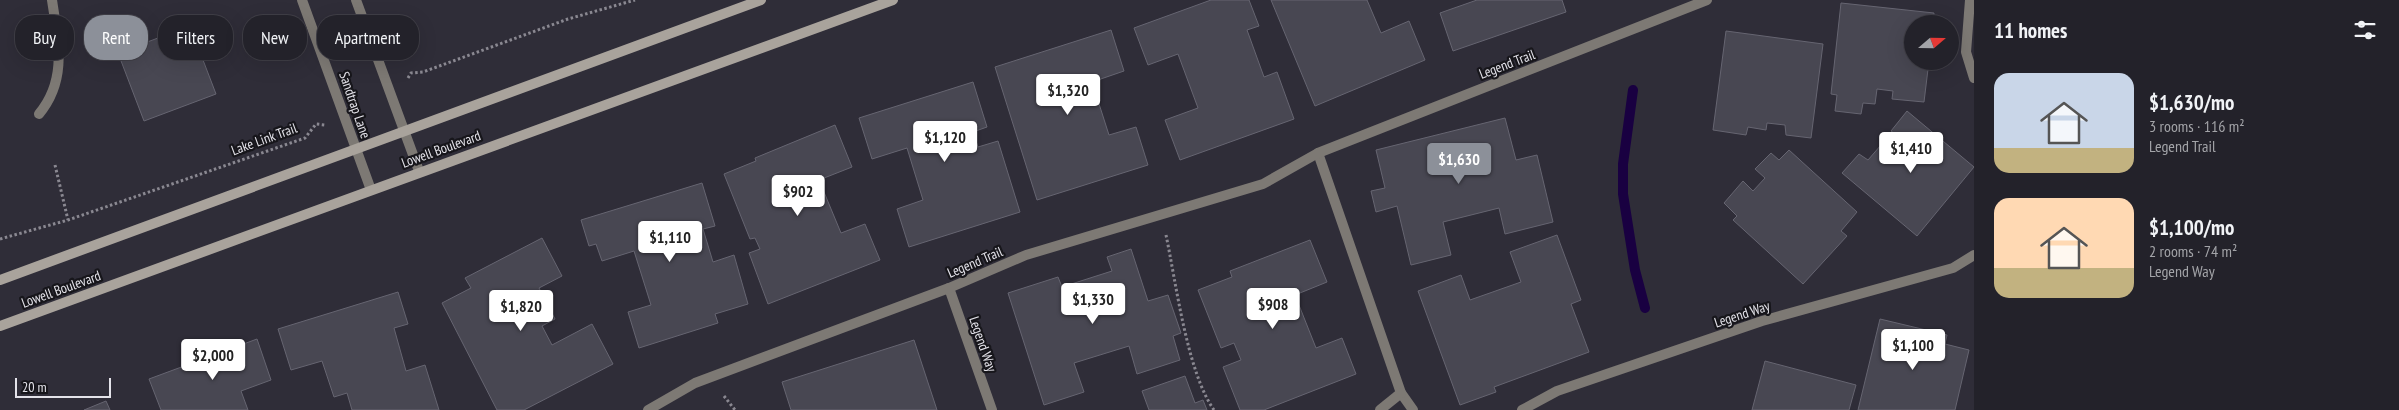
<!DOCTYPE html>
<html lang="en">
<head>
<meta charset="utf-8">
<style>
  body { margin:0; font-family:"PT Sans Narrow",sans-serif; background:#2f2f36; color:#f1f3f6; height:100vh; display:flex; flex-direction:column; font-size:19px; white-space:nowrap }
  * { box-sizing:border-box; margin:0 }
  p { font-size:16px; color:#a3a4a8 }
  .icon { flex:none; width:28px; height:28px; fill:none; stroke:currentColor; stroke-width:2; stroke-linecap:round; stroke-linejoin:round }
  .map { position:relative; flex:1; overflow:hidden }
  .drawer { display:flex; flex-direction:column; background:#23222a; width:425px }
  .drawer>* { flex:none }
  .hud { position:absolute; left:15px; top:15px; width:475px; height:45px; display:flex; gap:10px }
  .needle { width:32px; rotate:70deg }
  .controls { position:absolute; left:1904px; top:15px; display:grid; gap:10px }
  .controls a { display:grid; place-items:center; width:55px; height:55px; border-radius:50%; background:#23222a; box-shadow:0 5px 20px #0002,0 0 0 1px #403f47; font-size:25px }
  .scale { position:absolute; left:15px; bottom:12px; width:96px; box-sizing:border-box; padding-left:5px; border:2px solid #e4e3ea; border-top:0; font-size:14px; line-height:18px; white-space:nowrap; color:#e4e3ea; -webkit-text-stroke:4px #17161b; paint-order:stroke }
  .price { position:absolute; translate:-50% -42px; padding:0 11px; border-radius:5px; background:#fff; color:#222; font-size:16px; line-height:32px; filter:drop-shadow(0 1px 2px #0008) }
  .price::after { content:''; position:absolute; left:50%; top:30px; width:15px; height:11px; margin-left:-8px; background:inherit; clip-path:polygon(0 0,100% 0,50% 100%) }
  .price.active { background:#8c9099; color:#fff }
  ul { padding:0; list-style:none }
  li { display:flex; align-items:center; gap:15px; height:125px; padding:0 20px }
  li span { display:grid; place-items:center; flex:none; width:140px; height:100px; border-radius:15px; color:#555 }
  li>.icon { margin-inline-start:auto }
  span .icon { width:60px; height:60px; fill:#fffc; stroke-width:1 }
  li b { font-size:21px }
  h2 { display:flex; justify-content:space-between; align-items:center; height:60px; padding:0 20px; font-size:21px }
  .chip { padding:0 18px; border-radius:20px; background:#23222a; box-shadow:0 5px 20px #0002,0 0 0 1px #403f47; font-size:18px; line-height:45px }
  .chip.active { background:#8c9099; color:#fff }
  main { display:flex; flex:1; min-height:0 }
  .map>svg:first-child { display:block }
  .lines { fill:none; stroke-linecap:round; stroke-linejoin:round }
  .stream { stroke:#190041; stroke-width:10 }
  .building { fill:#484752; stroke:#666571 }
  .path { stroke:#8a8891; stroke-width:3; stroke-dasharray:2.5 2.5; stroke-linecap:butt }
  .minor { stroke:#7d7974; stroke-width:10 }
  .secondary { stroke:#a9a39c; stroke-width:10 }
  .labels { text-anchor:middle; stroke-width:4.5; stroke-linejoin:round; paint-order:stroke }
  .street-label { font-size:14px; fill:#e4e3ea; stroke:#17161b }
</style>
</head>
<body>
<main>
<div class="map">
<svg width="1974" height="410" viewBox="0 0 1974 410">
  <rect width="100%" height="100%" fill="#2f2d38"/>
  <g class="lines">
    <!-- stream -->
    <path class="stream" d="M1633,90l-10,74v30l12,76 10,38"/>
  </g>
  <!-- building -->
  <g class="building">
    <path d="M1211,0h38l10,26 -12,4 17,47 13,-5 17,47 -114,41 -15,-40 33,-12 -20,-54 -30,11 -14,-37z"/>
    <path d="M1271,0h96l14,33 28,-12 16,39 -110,46z"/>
    <path d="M1477,0h85l4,12 -113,39 -13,-38z"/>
    <path d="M1841,3l93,10 -1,11h-21v37h17l-5,41 -32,-3 1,-8 -16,-2 -2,15 -12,-1 -2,11 -26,-3 2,-16 -6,-1z"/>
    <path d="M190,26l26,68 -72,27 -26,-68z"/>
    <path d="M1111,30l13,41 -32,11 17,53 27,-8 12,38 -111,35 -42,-133z"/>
    <path d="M1726,31l97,13 -12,94 -25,-3 -1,-10 -18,-2 -1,7 -18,-3 -2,8 -33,-5z"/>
    <path d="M973,82l14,45 -14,5 5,15 20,-6 22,71 -111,35 -12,-38 26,-9 -16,-52 -35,11 -13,-41z"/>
    <path d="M1907,111l67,56 -57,69 -75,-63 17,-19 9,6 13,-15 5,5 12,-14 -7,-5z"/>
    <path d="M1505,118l11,42 21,-5 16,67 -48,12 -6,-26 -56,14 8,33 -40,10 -14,-59 -21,6 -5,-21 14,-3 -9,-38z"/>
    <path d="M835,125l17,42 -33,13 22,53 24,-9 15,36 -112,44 -19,-51 11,-4 -5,-11 -5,1 -26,-65 32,-13 -1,-3z"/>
    <path d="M1789,150l68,62 -16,19 6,5 -44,48 -70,-64 4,-4 -13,-13 19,-22 10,10 12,-13 -10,-9 16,-16 8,7z"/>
    <path d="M702,183l13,43 -12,3 10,33 21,-7 14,49 -33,10 3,9 -79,25 -11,-36 23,-7 -17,-54 -32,10 -6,-17 -7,2 -8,-26z"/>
    <path d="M1557,235l24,65 -10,4 18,48 -95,35 2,5 -36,13 -42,-114 43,-16 9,25 51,-18 -11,-30z"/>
    <path d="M542,238l20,38 -23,12 16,31 -13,7 10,19 40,-21 21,40 -89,46h-27l-55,-107 29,-15 -6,-10z"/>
    <path d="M1310,240l17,42 -32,13 21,53 26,-10 14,36 -92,36h-24l-17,-43 18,-7 -7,-17 -13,5 -23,-58 34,-13 -2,-6z"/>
    <path d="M1131,249l17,52 20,-6 13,38 -8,3 7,24 -43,14 -8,-28 -55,17 10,29 -40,13 -36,-112 50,-16 4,10 50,-16 -5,-14z"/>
    <path d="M398,292l10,32 -14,4 12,43 19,-6 14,45h-87l-5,-17 -13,4 -12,-36 -31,9 -13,-41z"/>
    <path d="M1880,319l67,16 -2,9 24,6 -14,60h-97z"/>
    <path d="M257,339l14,41 -30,11 7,19h-87l-12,-31z"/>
    <path d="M914,340l23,70h-146l-9,-28z"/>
    <path d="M1765,361l91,24 -7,25h-97z"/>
    <path d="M1185,376l10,27 8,-3 4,10h-58l-7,-19z"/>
    <path d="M106,401l4,9h-26z"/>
  </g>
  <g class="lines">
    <!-- path -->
    <g class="path">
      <path d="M408,78l3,-5 12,-1 145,-53 67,-19"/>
      <path d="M55,165l13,55"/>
      <path d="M1166,235c10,47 21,137 48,175"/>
      <path d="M0,239l68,-19 237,-82 11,-14 9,1"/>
      <path d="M724,396l11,14"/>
    </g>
    <!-- minor -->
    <g class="minor">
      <path d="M302,0l69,190"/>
      <path d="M356,0l63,171"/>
      <path d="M1970,0l-4,52 8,26"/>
      <path d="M39,114c29,-35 19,-73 13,-114"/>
      <path d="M1318,153l83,240 12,17"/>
      <path d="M949,288l43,122"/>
      <path d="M648,410l47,-27 254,-95 77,-33 237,-71 55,-31 389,-153"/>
      <path d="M1380,410l21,-17"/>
      <path d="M1522,410l35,-19 205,-70 191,-53 21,-13"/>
    </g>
    <!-- secondary -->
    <g class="secondary">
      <path d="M0,280l761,-280"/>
      <path d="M0,326l893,-326"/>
    </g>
  </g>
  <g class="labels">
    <!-- street labels -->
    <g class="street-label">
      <text transform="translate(1507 64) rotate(-21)" y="5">Legend Trail</text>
      <text transform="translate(355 105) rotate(71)" y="5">Sandtrap Lane</text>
      <text transform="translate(264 139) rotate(-20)" y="5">Lake Link Trail</text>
      <text transform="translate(441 149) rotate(-20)" y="5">Lowell Boulevard</text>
      <text transform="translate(975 262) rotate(-23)" y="5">Legend Trail</text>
      <text transform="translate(61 289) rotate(-20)" y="5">Lowell Boulevard</text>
      <text transform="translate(1742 314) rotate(-18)" y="5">Legend Way</text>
      <text transform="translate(983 344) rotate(71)" y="5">Legend Way</text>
    </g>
  </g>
</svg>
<div class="controls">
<a><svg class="needle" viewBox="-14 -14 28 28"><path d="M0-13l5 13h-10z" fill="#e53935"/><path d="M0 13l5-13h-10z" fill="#a3a4a8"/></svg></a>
</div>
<div class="scale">20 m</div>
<b class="price" style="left:1068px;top:116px">$1,320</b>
<b class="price" style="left:945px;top:163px">$1,120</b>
<b class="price" style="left:1911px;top:174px">$1,410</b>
<b class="price active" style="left:1459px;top:185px">$1,630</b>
<b class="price" style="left:798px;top:217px">$902</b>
<b class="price" style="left:670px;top:263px">$1,110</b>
<b class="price" style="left:1093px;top:325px">$1,330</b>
<b class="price" style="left:1273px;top:330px">$908</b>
<b class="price" style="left:521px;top:332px">$1,820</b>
<b class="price" style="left:1913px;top:371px">$1,100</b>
<b class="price" style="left:213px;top:381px">$2,000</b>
<div class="hud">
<a class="chip">Buy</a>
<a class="chip active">Rent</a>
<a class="chip">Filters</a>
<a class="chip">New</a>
<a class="chip">Apartment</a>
</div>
</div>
<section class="drawer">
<h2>11 homes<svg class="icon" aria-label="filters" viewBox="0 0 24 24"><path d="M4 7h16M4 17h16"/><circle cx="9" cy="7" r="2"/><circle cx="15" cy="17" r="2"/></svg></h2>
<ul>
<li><span style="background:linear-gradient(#c9d6e8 75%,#c2b280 0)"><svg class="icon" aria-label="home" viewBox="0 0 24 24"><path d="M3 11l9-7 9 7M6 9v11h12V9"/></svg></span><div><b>$1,630/mo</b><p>3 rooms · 116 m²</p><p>Legend Trail</p></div></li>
<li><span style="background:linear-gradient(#ffd9b3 70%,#c2b280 0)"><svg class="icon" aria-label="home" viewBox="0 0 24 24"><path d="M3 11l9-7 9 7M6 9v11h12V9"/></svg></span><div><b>$1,100/mo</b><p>2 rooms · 74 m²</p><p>Legend Way</p></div></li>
</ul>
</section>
</main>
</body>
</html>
